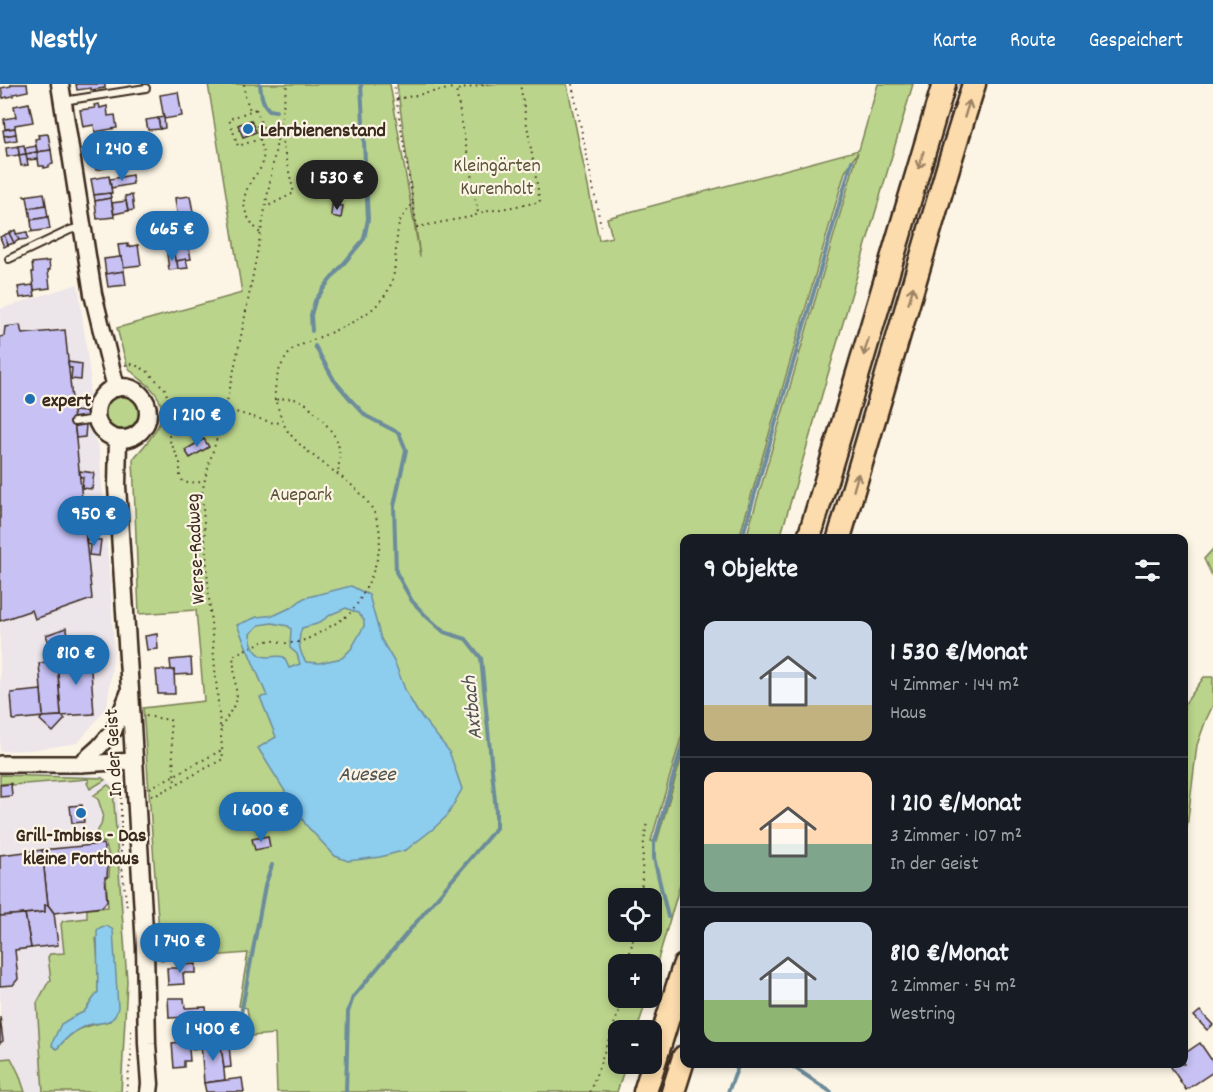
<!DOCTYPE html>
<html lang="de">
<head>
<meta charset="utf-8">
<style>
  body { margin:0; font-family:Dekko,sans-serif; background:#242831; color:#f1f3f6; height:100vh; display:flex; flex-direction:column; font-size:22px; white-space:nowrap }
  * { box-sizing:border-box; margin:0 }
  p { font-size:20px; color:#9ea1a6 }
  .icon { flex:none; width:33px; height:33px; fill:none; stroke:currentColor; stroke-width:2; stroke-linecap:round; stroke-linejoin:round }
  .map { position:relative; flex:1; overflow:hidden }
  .drawer { position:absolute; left:680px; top:450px; width:508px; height:534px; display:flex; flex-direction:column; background:#171b24; border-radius:12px; box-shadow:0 3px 9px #0003 }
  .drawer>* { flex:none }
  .fabs { position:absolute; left:608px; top:804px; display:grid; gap:12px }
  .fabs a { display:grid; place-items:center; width:54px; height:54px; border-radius:12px; background:#171b24; box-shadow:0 3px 9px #0003; font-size:30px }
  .price { position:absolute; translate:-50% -51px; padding:0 14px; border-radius:21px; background:#1f6fb2; color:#fff; font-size:20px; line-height:39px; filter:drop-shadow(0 2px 3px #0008) }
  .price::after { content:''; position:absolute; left:50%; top:36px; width:18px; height:14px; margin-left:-9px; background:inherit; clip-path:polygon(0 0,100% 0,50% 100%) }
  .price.selected { background:#222; color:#fff }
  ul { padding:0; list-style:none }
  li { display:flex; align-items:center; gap:18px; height:150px; padding:0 24px }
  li+li { border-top:2px solid #363941 }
  li span { display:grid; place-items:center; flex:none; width:168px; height:120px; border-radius:12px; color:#555 }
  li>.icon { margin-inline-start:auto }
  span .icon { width:72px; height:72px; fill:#fffc; stroke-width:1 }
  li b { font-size:26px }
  h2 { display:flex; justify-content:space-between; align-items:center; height:72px; padding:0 24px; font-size:26px }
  header { display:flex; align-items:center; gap:36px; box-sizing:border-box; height:84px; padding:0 30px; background:#1f6fb2; color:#fff }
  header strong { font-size:28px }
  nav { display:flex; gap:33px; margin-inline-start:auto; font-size:21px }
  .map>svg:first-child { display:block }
  .built { fill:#ece5ea }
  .green { fill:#bad48b; stroke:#7a7f54; stroke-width:1.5; fill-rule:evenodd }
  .water { fill:#8dcdee; stroke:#6c8c9b; stroke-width:1.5; fill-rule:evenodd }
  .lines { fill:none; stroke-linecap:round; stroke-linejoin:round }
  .stream { stroke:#6c8c9b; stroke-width:4 }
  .building { fill:#c7c1f4; stroke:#3b2a1e; stroke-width:1.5 }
  .service-casing { stroke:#3b2a1e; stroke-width:10 }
  .tertiary-casing { stroke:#3b2a1e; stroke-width:20 }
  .secondary-casing { stroke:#3b2a1e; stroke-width:21 }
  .motorway-casing { stroke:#3b2a1e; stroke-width:27 }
  .path { stroke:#3b2a1e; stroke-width:2; stroke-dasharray:1.5 4.5; stroke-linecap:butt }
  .service { stroke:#fcf5e5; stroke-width:6 }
  .tertiary { stroke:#fcf5e5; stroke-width:15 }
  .secondary { stroke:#fcf5e5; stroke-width:16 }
  .motorway { stroke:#fcdcac; stroke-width:22 }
  .oneway { stroke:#9c8365 }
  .poi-dot { fill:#1f6fb2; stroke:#fcf5e5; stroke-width:2 }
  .labels { text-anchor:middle; stroke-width:4.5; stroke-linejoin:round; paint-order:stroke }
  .poi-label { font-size:20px; font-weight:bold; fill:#3b2a1e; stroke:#fcf5e5; text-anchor:start }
  .park-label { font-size:20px; fill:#5b5439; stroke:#fcf5e5 }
  .street-label { font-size:20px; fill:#3b2a1e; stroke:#fcf5e5 }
  .water-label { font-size:21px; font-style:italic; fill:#505352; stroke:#fcf5e5 }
</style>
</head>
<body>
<header>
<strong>Nestly</strong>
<nav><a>Karte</a><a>Route</a><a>Gespeichert</a></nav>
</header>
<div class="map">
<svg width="1213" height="1008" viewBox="0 0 1213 1008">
  <rect width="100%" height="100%" fill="#fcf5e5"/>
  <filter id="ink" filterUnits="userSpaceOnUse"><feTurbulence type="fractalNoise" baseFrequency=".0167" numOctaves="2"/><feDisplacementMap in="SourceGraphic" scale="12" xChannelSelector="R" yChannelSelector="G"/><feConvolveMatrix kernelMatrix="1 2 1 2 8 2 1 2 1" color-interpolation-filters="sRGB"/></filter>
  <g filter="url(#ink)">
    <!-- built -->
    <g class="built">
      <path d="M78,200l12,92 -1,15 4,46 6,12 12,145 3,57 -7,56 -29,36 -47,7 -31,1v-442z"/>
      <path d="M0,686l103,6 14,13 11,192 -5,111h-123z"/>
    </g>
    <!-- green -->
    <g class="green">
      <path d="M208,0h182l30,173 -23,-173h170l32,156 13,-3 -5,-19 252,-68 19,-66h35l-133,454h-34l112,-386 -13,20 -106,366h-55v190l-33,113h6l27,-92 -1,126 -32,108v-19h-33v34h29l-10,32h-19v34h8l-9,28h-340l-2,-58 -24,2 -4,-28 -8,-2 9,-53 -87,7 -18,-252 61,-7 -8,-91 -57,4 -6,-155c18,-21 44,-46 17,-72 -6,-6 -17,-12 -21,-19 -5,-8 -9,-30 -12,-40l125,-35zM618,814h33v34h-33z"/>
      <circle cx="121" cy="327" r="18"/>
      <path d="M1213,465v29l-9,-19z"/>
      <path d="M1204,593h9v28l-7,15 -9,25 -10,82 -3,9 1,-51 -1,-2v-78z"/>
      <path d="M0,691l102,3 3,2 -15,9 -3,-6 2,-2 -1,-2 -76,6 -1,-2 -11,1z"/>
      <path d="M108,701l5,4 14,192 -6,111h-78l-6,-89 12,-22h2l-3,-24 2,-3 14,-1 -3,-29 2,-3 24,-3v-9l21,-2 -2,-29 3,-2 1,-17 -5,-17 -7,1 -1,-11 4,-7 2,-11 -5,-15 -5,-3zM96,854l14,83c-24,5 -37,7 -53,28l14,-31 13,-6 14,-20v-31z"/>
      <path d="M11,974l8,16 6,18h-25v-33z"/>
    </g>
    <!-- water -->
    <g class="water">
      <path d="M351,502l18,9 12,44 14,24 11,29 11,19 32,40 13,38 -15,27 -14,13 -27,21 -26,7 -32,4 -13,-5 -29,-31 -48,-77 18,-11 -16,-40 7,-1 -30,-71 20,-8 18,-2 17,-8 12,-9zM346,524l12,5 6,7v6l-13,23 -9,9 -23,5 -13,-1c-7,-10 -9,-23 -4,-34l15,-4 15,-10zM272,539l16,3 3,3 -1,19 7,6 3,10 -11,4 -5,-11c-6,-2 -10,0 -16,0 -12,0 -17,-12 -18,-23l9,-9z"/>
      <path d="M107,842l6,4 5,77c-3,21 -21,13 -35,20 -11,5 -19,13 -26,22l-5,-3 1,-5 8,-17 10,-6 13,-6 14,-20 -1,-62 4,-3z"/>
    </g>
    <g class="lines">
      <!-- stream -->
      <g class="stream">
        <path d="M260,0c1,10 2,19 9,26l7,1"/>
        <path d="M312,247l-1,-16 4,-14 11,-16 38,-46 4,-20 -7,-135"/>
        <path d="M315,262l19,34 17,20 15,16 33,17 7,17 -12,56 2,66 16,29 14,15 18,16 22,7 15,19 15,153v17l-143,169 -5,15 -2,80"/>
        <path d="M742,454l110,-377"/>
        <path d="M668,833l-14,-59v-14l30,-105"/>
        <path d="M241,930l24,-128 7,-21"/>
        <path d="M789,980l42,28"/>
        <path d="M728,1008l11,-28"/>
      </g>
    </g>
    <!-- building -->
    <g class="building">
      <path d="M11,0h16l1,7 -15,3v2l-10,2 -2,-10 10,-2z"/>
      <path d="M76,0h29v4l-14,2v-2l-14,2z"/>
      <path d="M178,8l4,24 -18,3 -4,-24z"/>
      <path d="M29,19l4,19 -18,3v3l-10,1 -1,-10 12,-2 -2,-11z"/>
      <path d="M99,20l1,4 7,-2 1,10 7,-1 2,13 -22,4 -1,-7 -11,2 -3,-17 15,-2 -1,-3z"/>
      <path d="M164,33l1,11 -5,1 -2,-11z"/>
      <path d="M158,34l2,11 -12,1 -2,-10z"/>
      <path d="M251,36l5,12 -13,5 -5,-12z"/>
      <path d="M15,44l1,6 -12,2 -1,-6z"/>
      <path d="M16,50l1,6 -12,2 -1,-6z"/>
      <path d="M48,50l3,16 -14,2 -2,-13 4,-1 -1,-3z"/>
      <path d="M102,59l1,4 18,-3 2,11 -18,3v3l-16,3 -3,-18z"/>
      <path d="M126,60l1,10 -4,1 -2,-10z"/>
      <path d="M24,61l2,9 -7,1 -1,-9z"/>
      <path d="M18,62l1,9 -12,2 -1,-9z"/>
      <path d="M36,62l1,6 -11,2 -1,-6z"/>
      <path d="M51,66l2,14 -4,1v2l-5,1v-2h-5l-2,-14z"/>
      <path d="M37,68l1,7 -11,1 -1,-6z"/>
      <path d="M26,70l2,11 -7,1 -2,-11z"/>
      <path d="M105,77l1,7 -10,2 -2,-7z"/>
      <path d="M132,91l1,9 -22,4 -1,-9z"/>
      <path d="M109,92l3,17 -18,2 -3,-16z"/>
      <path d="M44,109l2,12 -17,3 -2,-11h-2l-1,-1z"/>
      <path d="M110,109l1,5 -16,3 -1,-6z"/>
      <path d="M132,111l2,15 -6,1 -3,-15z"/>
      <path d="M190,112l4,21 -16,3 -3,-22z"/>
      <path d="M111,114l3,19 -17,2 -2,-18z"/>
      <path d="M126,117l2,10 -14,3 -2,-11z"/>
      <path d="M46,121l2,12 -17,3 -2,-12z"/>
      <path d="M332,121l11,1 -2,12 -10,-2z"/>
      <path d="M48,133l2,12 -20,3 2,-2 -1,-10z"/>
      <path d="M177,133l2,9 -15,3 -1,-10z"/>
      <path d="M15,146l4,10 -5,3 -5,-10z"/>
      <path d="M27,148l1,7 -9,1 -3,-6z"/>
      <path d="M9,149l5,10 -6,2 -4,-10z"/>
      <path d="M4,151l4,10 -4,2 -4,-10z"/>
      <path d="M188,158l3,17 -16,2 -3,-17z"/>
      <path d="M128,160v3l10,-2 3,20 -17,2 -2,-10h-2l-2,-12z"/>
      <path d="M174,169l1,8h2l1,8 -9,1 -2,-16z"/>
      <path d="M120,173h2l2,14 -18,3 -2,-15z"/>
      <path d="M186,175l2,9 -10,1 -1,-8z"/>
      <path d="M49,177l1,9h-2l2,18 -16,2 -2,-18h1l-1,-9z"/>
      <path d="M124,187l2,14 -18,2 -2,-13z"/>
      <path d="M33,201l2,11 -15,2 -2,-11z"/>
      <path d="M20,241l2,9 43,-4 27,269 -57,20 -3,-9 -32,11v-284l4,-1 1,-9z"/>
      <path d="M68,278l14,2 -1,16 -10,-1 1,-11h-3z"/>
      <path d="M73,327l14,1 -2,25 -9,1z"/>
      <path d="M204,355l5,8 -19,11 -5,-8z"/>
      <path d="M80,387l14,2 -2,16 -10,-1 1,-11h-3z"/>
      <path d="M86,455l15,1 -2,16 -10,-1 1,-10 -3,-1z"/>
      <path d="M66,544l4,11 -20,7 -4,-11z"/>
      <path d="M157,550l1,15 -11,1 -2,-14z"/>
      <path d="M90,573l4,57 -33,2 -4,-57z"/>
      <path d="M191,574l1,16 -18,1v-5h-3l-1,-10z"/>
      <path d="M57,577l4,55 -18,1 -4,-54z"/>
      <path d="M156,586h18l1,24h-17z"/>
      <path d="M41,606l2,27 -30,3 -2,-27z"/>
      <path d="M62,632l3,3 -12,13 -13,-12 2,-3z"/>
      <path d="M11,700l1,12 -12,1v-12z"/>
      <path d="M82,721l2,17 -12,1 -2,-17z"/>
      <path d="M268,752l2,11 -15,3 -3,-11z"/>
      <path d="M103,760l5,19 -1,14h-2l2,24 -5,6 -48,6 -6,-8 -6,-55z"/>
      <path d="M42,766l6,55h-3v7l-45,4v-61z"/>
      <path d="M45,821h3l6,8 4,32 -27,3 -6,-34 20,-2z"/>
      <path d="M25,830l6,34 -16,2 3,29 -5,6 -13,1v-70z"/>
      <path d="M196,880v9h-13l1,11 -16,1 -1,-17h12v-3z"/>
      <path d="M168,914h16l1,10 21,-1 1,9 -38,2z"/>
      <path d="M1200,927l13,14 -6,5 -13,-14z"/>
      <path d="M0,932l3,25 -3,2z"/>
      <path d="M202,956l-1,8 -12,1 1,12h-6v6l-10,1 -2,-25z"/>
      <path d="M221,957l4,39 -21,3 -3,-40z"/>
      <path d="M1200,959l13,19v10l-27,18 -17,-26h15v-10z"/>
      <path d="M229,960l2,23 -7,1 -3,-23z"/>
      <path d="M242,994l2,14h-38l-2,-9z"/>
    </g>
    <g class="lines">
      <!-- service casing -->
      <g class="service-casing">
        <g id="service">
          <path d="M63,17l83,-13"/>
          <path d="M9,175l61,-29 11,-3"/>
          <path d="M74,338l23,-3"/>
        </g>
      </g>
      <!-- tertiary casing -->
      <g class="tertiary-casing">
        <g id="tertiary">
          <path d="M0,680h80l54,-3"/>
          <path d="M80,680l19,-17 15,-17 16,-40"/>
        </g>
      </g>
      <!-- secondary casing -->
      <g class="secondary-casing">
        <g id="secondary">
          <path d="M60,0l33,210 23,94"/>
          <circle cx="122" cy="329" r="26"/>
          <path d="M118,355l-1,47 13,204 15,257 2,97 3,40 -1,8"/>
        </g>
      </g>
      <!-- motorway casing -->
      <g class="motorway-casing">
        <g id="motorway">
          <path d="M809,454l135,-454"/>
          <path d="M839,454l111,-377 24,-77"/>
          <path d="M645,1008l39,-126"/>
          <path d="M673,1008l11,-35"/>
        </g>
      </g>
      <!-- path -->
      <g class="path">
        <path d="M244,0l1,12 5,14"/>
        <path d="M489,0l-33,6 22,123 62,-11 -20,-118"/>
        <path d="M572,0l29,142"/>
        <path d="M397,15l56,-11 2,1"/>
        <path d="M256,25l10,28 -28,9 -9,-27z"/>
        <path d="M256,42l23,4 15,63 -28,14"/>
        <path d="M260,55c2,8 4,15 3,23 -2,7 -6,11 -10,16 -15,23 -10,37 7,55"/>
        <path d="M413,119l4,24 58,-11 3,-3"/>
        <path d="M125,281l8,-1 14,7 18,18 5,17 -1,33 11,23v16l5,5 19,-1"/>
        <path d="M275,316c-1,-20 4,-36 18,-51 35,-18 95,-31 101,-77 2,-12 2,-42 6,-51 3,-6 9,-12 13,-18l-19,-119"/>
        <path d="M225,325l49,14 9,-1"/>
        <path d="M146,632l24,4 5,65"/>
        <path d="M221,644l16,-28 -4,-44c11,-6 22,-12 34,-15 7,-2 15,3 22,2 6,0 13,-2 18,-4 6,-2 39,-21 43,-26 8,-7 21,-34 24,-44 27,-77 -46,-90 -84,-135 -8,-9 -10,-23 -15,-34 9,-2 19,-3 28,2 8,4 31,30 34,39 4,10 2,21 1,32"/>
        <path d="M150,704l72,-38"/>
        <path d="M151,711l7,-1 65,-35 -13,-147 -8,-118c5,-30 17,-58 24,-88 24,-106 42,-214 61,-322"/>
        <path d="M121,713v61l6,50"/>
        <path d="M641,814l2,-49 4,-28"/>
        <path d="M627,880l8,-32"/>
        <path d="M126,1008l5,-36v-26"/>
        <path d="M590,1008l31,-87v-7"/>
      </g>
      <!-- service -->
      <use href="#service" class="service"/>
      <!-- tertiary -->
      <use href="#tertiary" class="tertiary"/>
      <!-- secondary -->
      <use href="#secondary" class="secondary"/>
      <!-- motorway -->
      <use href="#motorway" class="motorway"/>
    </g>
    <!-- one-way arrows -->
    <defs><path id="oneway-shaft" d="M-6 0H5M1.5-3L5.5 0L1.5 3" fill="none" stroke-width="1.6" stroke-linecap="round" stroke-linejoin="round" transform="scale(1.5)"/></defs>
    <g class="oneway">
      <use href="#oneway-shaft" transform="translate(967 25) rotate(-73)"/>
      <use href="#oneway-shaft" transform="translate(921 76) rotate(106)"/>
      <use href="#oneway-shaft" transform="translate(911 211) rotate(-74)"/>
      <use href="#oneway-shaft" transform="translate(866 263) rotate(106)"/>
      <use href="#oneway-shaft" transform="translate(856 398) rotate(-74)"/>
    </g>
  </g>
  <!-- markers -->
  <g class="poi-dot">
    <circle cx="248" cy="45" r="6"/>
    <circle cx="30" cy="315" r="6"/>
    <circle cx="81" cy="729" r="6"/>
  </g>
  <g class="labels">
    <!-- poi labels -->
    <g class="poi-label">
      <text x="260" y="52">Lehrbienenstand</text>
      <text x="42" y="322">expert</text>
      <text x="81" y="757" text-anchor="middle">Grill-Imbiss - Das<tspan x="81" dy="23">kleine Forthaus</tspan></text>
    </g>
    <!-- park labels -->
    <g class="park-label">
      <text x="497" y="87">Kleingärten<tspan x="497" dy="23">Kurenholt</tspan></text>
      <text x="301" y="416">Auepark</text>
    </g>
    <!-- street labels -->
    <g class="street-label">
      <text transform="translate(194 465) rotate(-93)" y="7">Werse-Radweg</text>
      <text transform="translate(112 669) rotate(-93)" y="7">In der Geist</text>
    </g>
    <!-- water labels -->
    <g class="water-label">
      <text transform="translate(471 624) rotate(-96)" y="7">Axtbach</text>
      <text x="367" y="696">Auesee</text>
    </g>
  </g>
</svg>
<div class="fabs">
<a><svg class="icon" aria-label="locate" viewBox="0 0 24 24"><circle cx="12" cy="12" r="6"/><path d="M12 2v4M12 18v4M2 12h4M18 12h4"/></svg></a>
<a>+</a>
<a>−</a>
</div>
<b class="price" style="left:122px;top:98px">1 240 €</b>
<b class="price selected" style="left:337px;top:127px">1 530 €</b>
<b class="price" style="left:172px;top:178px">665 €</b>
<b class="price" style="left:197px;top:364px">1 210 €</b>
<b class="price" style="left:94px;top:463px">950 €</b>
<b class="price" style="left:76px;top:602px">810 €</b>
<b class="price" style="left:261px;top:759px">1 600 €</b>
<b class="price" style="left:180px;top:890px">1 740 €</b>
<b class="price" style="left:213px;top:978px">1 400 €</b>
<section class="drawer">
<h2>9 Objekte<svg class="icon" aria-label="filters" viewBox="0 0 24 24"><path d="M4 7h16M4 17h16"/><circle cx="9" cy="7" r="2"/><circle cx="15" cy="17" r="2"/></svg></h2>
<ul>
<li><span style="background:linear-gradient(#c9d6e8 70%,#c2b280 0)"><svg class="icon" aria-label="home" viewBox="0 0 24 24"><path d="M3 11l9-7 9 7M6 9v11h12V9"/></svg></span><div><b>1 530 €/Monat</b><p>4 Zimmer · 144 m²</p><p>Haus</p></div></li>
<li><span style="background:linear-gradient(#ffd9b3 60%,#7fa58c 0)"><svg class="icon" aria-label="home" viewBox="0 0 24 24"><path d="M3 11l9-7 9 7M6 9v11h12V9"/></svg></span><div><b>1 210 €/Monat</b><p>3 Zimmer · 107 m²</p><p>In der Geist</p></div></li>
<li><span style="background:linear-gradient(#c9d6e8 65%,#8fb573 0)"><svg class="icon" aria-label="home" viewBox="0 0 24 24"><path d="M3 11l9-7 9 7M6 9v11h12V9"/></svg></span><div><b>810 €/Monat</b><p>2 Zimmer · 54 m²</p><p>Westring</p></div></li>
</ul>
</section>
</div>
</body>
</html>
